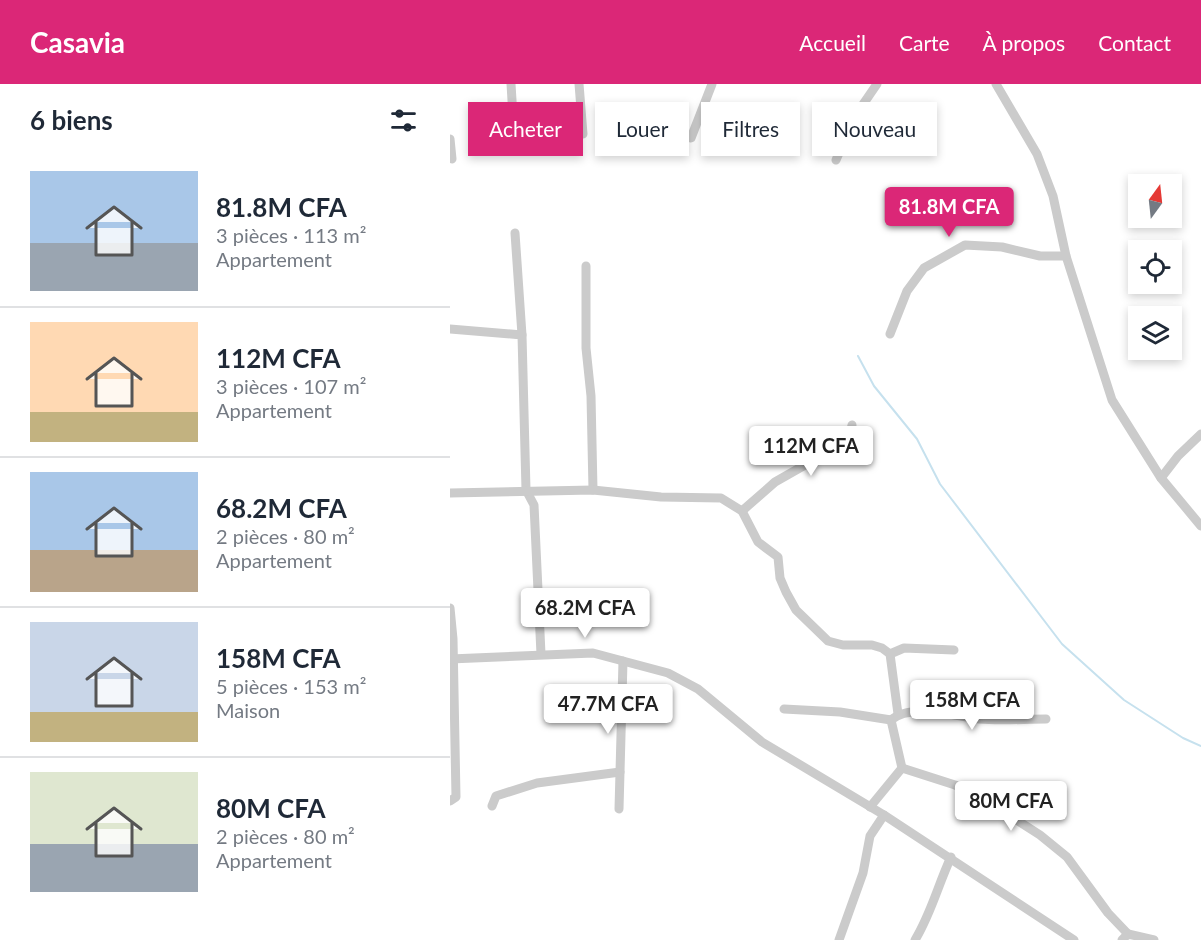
<!DOCTYPE html>
<html lang="fr">
<head>
<meta charset="utf-8">
<style>
  body { margin:0; font-family:Lato,sans-serif; background:#f2f2f3; color:#1f2937; height:100vh; display:flex; flex-direction:column; font-size:22px; white-space:nowrap }
  * { box-sizing:border-box; margin:0 }
  p { font-size:20px; color:#747a83 }
  .icon { flex:none; width:33px; height:33px; fill:none; stroke:currentColor; stroke-width:2; stroke-linecap:round; stroke-linejoin:round }
  .map { position:relative; flex:1; overflow:hidden }
  .panel { display:flex; flex-direction:column; background:#fff; width:450px }
  .panel>* { flex:none }
  .top-card { position:absolute; left:18px; top:18px; width:570px; height:54px; display:flex; gap:12px }
  .needle { width:39px; rotate:15deg }
  .tools { position:absolute; left:678px; top:90px; display:grid; gap:12px }
  .tools a { display:grid; place-items:center; width:54px; height:54px; border-radius:0px; background:#fff; box-shadow:0 3px 9px #0003; font-size:30px }
  .price { position:absolute; translate:-50% -51px; padding:0 14px; border-radius:6px; background:#fff; color:#222; font-size:20px; line-height:39px; filter:drop-shadow(0 2px 3px #0008) }
  .price::after { content:''; position:absolute; left:50%; top:36px; width:18px; height:14px; margin-left:-9px; background:inherit; clip-path:polygon(0 0,100% 0,50% 100%) }
  .price.active { background:#db2777; color:#fff }
  ul { padding:0; list-style:none }
  li { display:flex; align-items:center; gap:18px; height:150px; padding:0 30px }
  li+li { border-top:2px solid #e0e1e3 }
  li span { display:grid; place-items:center; flex:none; width:168px; height:120px; border-radius:0px; color:#555 }
  li>.icon { margin-inline-start:auto }
  span .icon { width:72px; height:72px; fill:#fffc; stroke-width:1 }
  li b { font-size:26px }
  h2 { display:flex; justify-content:space-between; align-items:center; height:72px; padding:0 30px; font-size:26px }
  .pill { padding:0 21px; border-radius:0px; background:#fff; box-shadow:0 3px 9px #0003; font-size:21px; line-height:54px }
  .pill.active { background:#db2777; color:#fff }
  header { display:flex; align-items:center; gap:36px; box-sizing:border-box; height:84px; padding:0 30px; background:#db2777; color:#fff }
  header strong { font-size:28px }
  nav { display:flex; gap:33px; margin-inline-start:auto; font-size:21px }
  main { display:flex; flex:1; min-height:0 }
  .map>svg:first-child { display:block }
  .lines { fill:none; stroke-linecap:round; stroke-linejoin:round }
  .stream { stroke:#c6e1ee; stroke-width:2 }
  .minor { stroke:#cbcbcb; stroke-width:9 }
</style>
</head>
<body>
<header>
<strong>Casavia</strong>
<nav><a>Accueil</a><a>Carte</a><a>À propos</a><a>Contact</a></nav>
</header>
<main>
<section class="panel">
<h2>6 biens<svg class="icon" aria-label="filters" viewBox="0 0 24 24"><path d="M4 7h16M4 17h16"/><circle cx="9" cy="7" r="2"/><circle cx="15" cy="17" r="2"/></svg></h2>
<ul>
<li><span style="background:linear-gradient(#a9c7e8 60%,#9aa5b1 0)"><svg class="icon" aria-label="home" viewBox="0 0 24 24"><path d="M3 11l9-7 9 7M6 9v11h12V9"/></svg></span><div><b>81.8M CFA</b><p>3 pièces · 113 m²</p><p>Appartement</p></div></li>
<li><span style="background:linear-gradient(#ffd9b3 75%,#c2b280 0)"><svg class="icon" aria-label="home" viewBox="0 0 24 24"><path d="M3 11l9-7 9 7M6 9v11h12V9"/></svg></span><div><b>112M CFA</b><p>3 pièces · 107 m²</p><p>Appartement</p></div></li>
<li><span style="background:linear-gradient(#a9c7e8 65%,#b9a48a 0)"><svg class="icon" aria-label="home" viewBox="0 0 24 24"><path d="M3 11l9-7 9 7M6 9v11h12V9"/></svg></span><div><b>68.2M CFA</b><p>2 pièces · 80 m²</p><p>Appartement</p></div></li>
<li><span style="background:linear-gradient(#c9d6e8 75%,#c2b280 0)"><svg class="icon" aria-label="home" viewBox="0 0 24 24"><path d="M3 11l9-7 9 7M6 9v11h12V9"/></svg></span><div><b>158M CFA</b><p>5 pièces · 153 m²</p><p>Maison</p></div></li>
<li><span style="background:linear-gradient(#dfe7d0 60%,#9aa5b1 0)"><svg class="icon" aria-label="home" viewBox="0 0 24 24"><path d="M3 11l9-7 9 7M6 9v11h12V9"/></svg></span><div><b>80M CFA</b><p>2 pièces · 80 m²</p><p>Appartement</p></div></li>
</ul>
</section>
<div class="map">
<svg width="751" height="856" viewBox="0 0 751 856">
  <rect width="100%" height="100%" fill="#fff"/>
  <g class="lines">
    <!-- stream -->
    <path class="stream" d="M408,272l16,30 43,53 23,45 122,160 62,56 59,38 18,8"/>
    <!-- minor -->
    <g class="minor">
      <path d="M61,0l4,65"/>
      <path d="M129,0l4,50"/>
      <path d="M546,0l41,70 16,42 13,60 46,144 49,78 40,48"/>
      <path d="M241,54l21,-54"/>
      <path d="M0,55l2,20"/>
      <path d="M386,76l19,-44 22,-32"/>
      <path d="M65,149l7,102"/>
      <path d="M136,182v82l5,48 2,94"/>
      <path d="M0,245l72,6 4,155 8,15 7,149"/>
      <path d="M440,250l17,-43 17,-23 41,-23 37,2 38,9h26"/>
      <path d="M711,394l17,-22 23,-22"/>
      <path d="M0,409l143,-3 68,7 60,1 21,13 16,31 20,15 2,21 6,14 10,18 32,31 15,4h29l10,3 8,6 8,60"/>
      <path d="M292,427l33,-29 44,-25 24,-18 7,-5 2,-9"/>
      <path d="M0,524l3,31 3,158 -6,4"/>
      <path d="M440,570l14,-6 50,2"/>
      <path d="M0,575l143,-6 75,20 30,16 64,53 122,73 190,125"/>
      <path d="M334,625l56,3 51,8"/>
      <path d="M441,636c19,-17 64,-4 88,-1 22,2 45,0 67,0"/>
      <path d="M441,636l11,48"/>
      <path d="M42,722l4,-10 41,-13 83,-11"/>
      <path d="M420,723l32,-39 53,17 21,9 64,41 27,22 41,56 20,21"/>
      <path d="M169,725l4,-148"/>
      <path d="M389,856l24,-67 7,-37 14,-21"/>
      <path d="M465,856c16,-26 23,-55 36,-83"/>
      <path d="M672,856l6,-6 26,6"/>
    </g>
  </g>
</svg>
<div class="tools">
<a><svg class="needle" viewBox="-14 -14 28 28"><path d="M0-13l5 13h-10z" fill="#e53935"/><path d="M0 13l5-13h-10z" fill="#747a83"/></svg></a>
<a><svg class="icon" aria-label="locate" viewBox="0 0 24 24"><circle cx="12" cy="12" r="6"/><path d="M12 2v4M12 18v4M2 12h4M18 12h4"/></svg></a>
<a><svg class="icon" aria-label="layers" viewBox="0 0 24 24"><path d="M12 4l9 5-9 5-9-5zM3 14l9 5 9-5"/></svg></a>
</div>
<b class="price active" style="left:499px;top:154px">81.8M CFA</b>
<b class="price" style="left:361px;top:393px">112M CFA</b>
<b class="price" style="left:135px;top:555px">68.2M CFA</b>
<b class="price" style="left:522px;top:647px">158M CFA</b>
<b class="price" style="left:158px;top:651px">47.7M CFA</b>
<b class="price" style="left:561px;top:748px">80M CFA</b>
<div class="top-card">
<a class="pill active">Acheter</a>
<a class="pill">Louer</a>
<a class="pill">Filtres</a>
<a class="pill">Nouveau</a>
</div>
</div>
</main>
</body>
</html>
